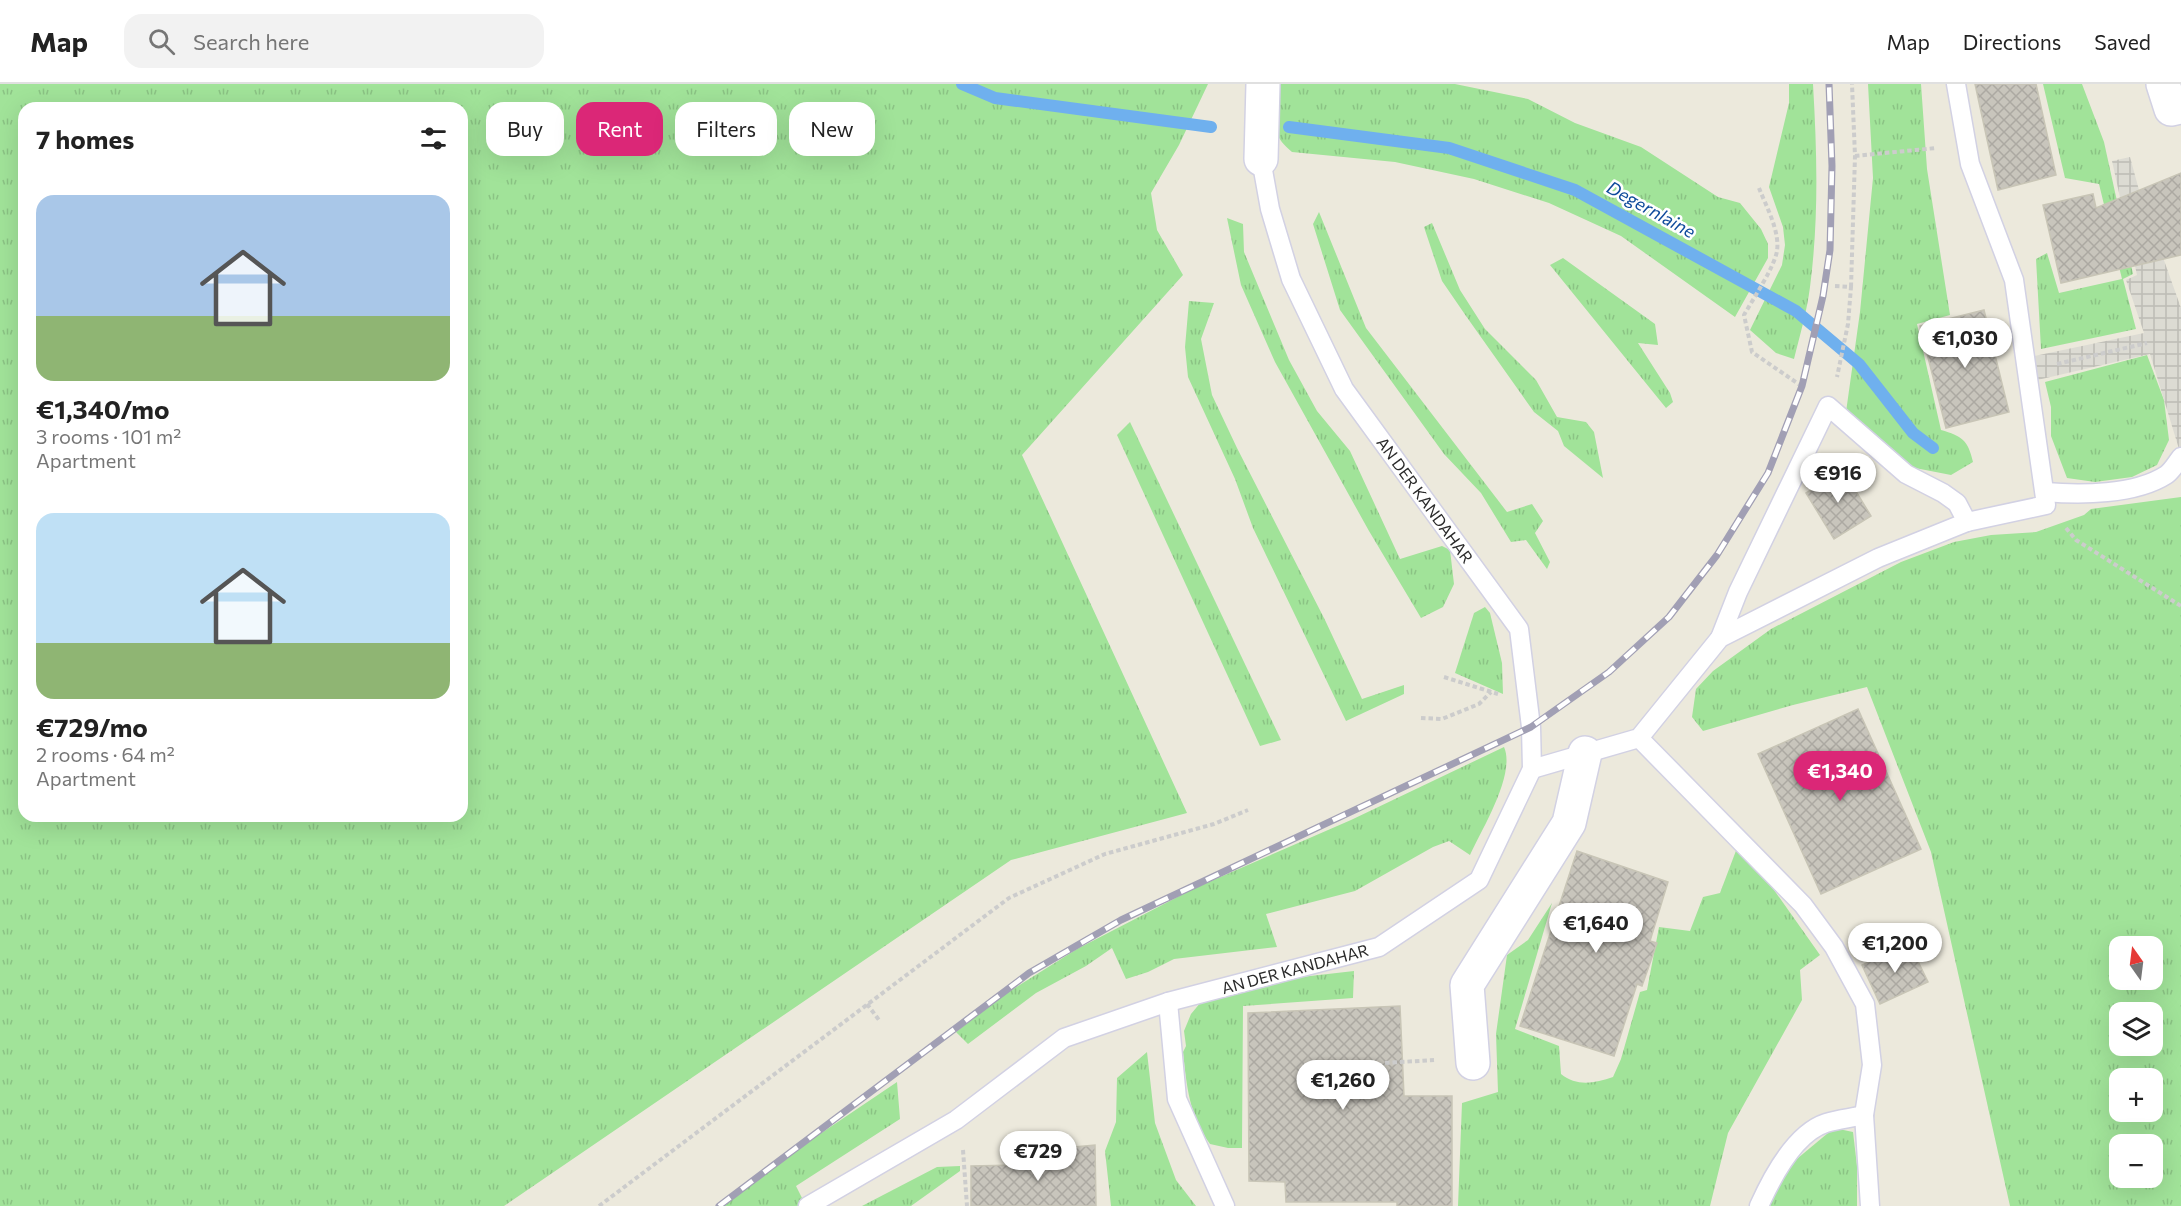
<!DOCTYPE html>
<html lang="en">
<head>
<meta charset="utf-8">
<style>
  body { margin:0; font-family:Commissioner,sans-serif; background:#f2f2f2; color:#222; height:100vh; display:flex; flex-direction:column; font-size:22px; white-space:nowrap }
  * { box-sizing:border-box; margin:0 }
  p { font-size:20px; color:#767676 }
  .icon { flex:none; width:33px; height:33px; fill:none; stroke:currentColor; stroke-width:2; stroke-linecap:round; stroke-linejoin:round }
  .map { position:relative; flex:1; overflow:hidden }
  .panel { position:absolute; left:18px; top:18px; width:450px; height:720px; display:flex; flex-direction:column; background:#fff; border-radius:18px; box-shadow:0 6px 24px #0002 }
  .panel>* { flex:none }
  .guide { position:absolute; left:486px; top:18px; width:570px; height:54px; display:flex; gap:12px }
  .needle { width:39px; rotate:346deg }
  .controls { position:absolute; left:2109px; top:852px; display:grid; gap:12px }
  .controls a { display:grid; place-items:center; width:54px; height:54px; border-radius:12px; background:#fff; box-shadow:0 6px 24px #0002; font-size:30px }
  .price { position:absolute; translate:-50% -51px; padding:0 14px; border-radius:21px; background:#fff; color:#222; font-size:20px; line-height:39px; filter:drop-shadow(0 2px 3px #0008) }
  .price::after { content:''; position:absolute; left:50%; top:36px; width:18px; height:14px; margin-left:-9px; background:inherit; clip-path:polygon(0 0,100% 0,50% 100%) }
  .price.selected { background:#db2777; color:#fff }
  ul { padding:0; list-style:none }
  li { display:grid; align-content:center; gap:12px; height:318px; padding:0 18px }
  li span { display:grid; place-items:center; height:186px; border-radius:18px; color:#555 }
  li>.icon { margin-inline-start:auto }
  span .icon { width:108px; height:108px; fill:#fffc; stroke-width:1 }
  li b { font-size:26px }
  h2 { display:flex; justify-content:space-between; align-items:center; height:72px; padding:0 18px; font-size:26px }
  .tag { padding:0 21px; border-radius:18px; background:#fff; box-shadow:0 6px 24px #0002; font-size:21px; line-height:54px }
  .tag.selected { background:#db2777; color:#fff }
  header { display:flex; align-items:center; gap:36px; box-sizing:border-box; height:84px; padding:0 30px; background:#fff; border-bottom:2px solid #e0e0e0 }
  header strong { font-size:28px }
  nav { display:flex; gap:33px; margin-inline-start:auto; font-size:21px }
  .search { width:420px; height:54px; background:#f2f2f2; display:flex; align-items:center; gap:15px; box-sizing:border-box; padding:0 21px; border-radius:18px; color:#767676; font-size:22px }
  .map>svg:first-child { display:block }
  .grass { fill:url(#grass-tufts); fill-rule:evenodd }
  .plaza { fill:url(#plaza-grid) }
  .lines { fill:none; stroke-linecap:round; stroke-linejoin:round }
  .stream { stroke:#6fb0ee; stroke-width:12 }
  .building { fill:url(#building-cross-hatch); stroke:#c8c5b6; stroke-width:1.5 }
  .lane-casing { stroke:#d2d1e3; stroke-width:21 }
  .street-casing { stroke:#d2d1e3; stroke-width:36 }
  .path { stroke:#ccc; stroke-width:4; stroke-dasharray:4.5 3; stroke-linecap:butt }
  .lane { stroke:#fff; stroke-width:18 }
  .street { stroke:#fff; stroke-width:33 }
  .rail-casing { stroke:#a19fb4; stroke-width:7 }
  .rail { stroke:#fff; stroke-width:4.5; stroke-dasharray:14; stroke-linecap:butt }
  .labels { text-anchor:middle; stroke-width:5; stroke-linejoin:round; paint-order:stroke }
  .street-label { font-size:16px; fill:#2a2a2a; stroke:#fff }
  .water-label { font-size:18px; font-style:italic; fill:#0e4a9b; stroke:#fff }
</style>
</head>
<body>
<header>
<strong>Map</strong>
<div class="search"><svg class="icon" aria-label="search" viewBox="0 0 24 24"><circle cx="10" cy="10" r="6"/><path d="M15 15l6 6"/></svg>Search here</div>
<nav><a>Map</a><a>Directions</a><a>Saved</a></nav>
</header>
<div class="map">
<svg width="2181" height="1122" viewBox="0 0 2181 1122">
  <defs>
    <pattern id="grass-tufts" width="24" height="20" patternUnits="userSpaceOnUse" patternTransform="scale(1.5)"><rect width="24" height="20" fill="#a1e399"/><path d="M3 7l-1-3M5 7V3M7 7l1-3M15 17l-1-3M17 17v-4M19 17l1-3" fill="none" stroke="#8bc384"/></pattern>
    <pattern id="plaza-grid" width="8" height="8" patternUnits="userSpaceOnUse" patternTransform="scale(1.5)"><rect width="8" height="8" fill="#dcdbd3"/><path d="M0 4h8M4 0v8" fill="none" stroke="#bdbcb5"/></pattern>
    <pattern id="building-cross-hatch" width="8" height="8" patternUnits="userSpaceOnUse" patternTransform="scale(1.5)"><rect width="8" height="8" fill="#c8c5bc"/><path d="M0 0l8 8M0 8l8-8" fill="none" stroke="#aca9a2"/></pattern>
  </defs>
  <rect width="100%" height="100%" fill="#ece9dc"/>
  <!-- grass -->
  <g class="grass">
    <path d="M0,0h1208l-29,61 -28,48 6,37 26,45 -161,180 165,358 -176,47 -507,346h-504zM24,24h438v708h-438z"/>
    <path d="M1273,0h182l73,15 47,24 66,24 77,50 22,6 21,26 7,15v14l-33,59 -114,-81 -72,-33 -75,-24 -79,-17 -103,-10c-25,-21 -20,-38 -19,-68z"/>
    <path d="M1789,0h24c4,69 6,133 -3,203 -3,24 -10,48 -16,72l-18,-6 -26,-23 32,-65 3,-20 -2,-18 -14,-40 20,-84z"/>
    <path d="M1868,0h53l6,85 23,146 -33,9 24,106c21,6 27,10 32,32l-22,13 -41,-8 -64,-55 14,-100 13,-134z"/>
    <path d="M2043,0h39l22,58 29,132 -10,5 13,50 -95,20 -5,-90 11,-6 12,40 63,-14 -23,-95 -34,-6z"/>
    <path d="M1319,128l47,116 141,184 25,-8 11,17 -8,12 15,29 -3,7 -21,-29 -15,2 -30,-49 -37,-39 -104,-144 -27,-86z"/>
    <path d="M1227,134l16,6 1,28 45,108 28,51 33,40 50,108 42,-13 8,4 4,34 -11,23 -22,11 -52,-87 -94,-169 -34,-77z"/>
    <path d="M1432,139l28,67 25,39 51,51 21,37 29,5 8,10 9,46 -39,-32 -6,-15 -24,-19 -68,-96 -24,-35 -18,-54z"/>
    <path d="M1563,174l92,66 3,21 -20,-2 32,50 3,9 -7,6 -116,-143z"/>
    <path d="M1189,217l25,2 -13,36 11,56 25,53 88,172 37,79 42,-14v9l-58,27 -93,-193 -18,-49 -47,-102 -3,-30z"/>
    <path d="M2147,271l17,45 5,40 -12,25 -25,12 -37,5 -28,-4 -16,-42v-29l-6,-25z"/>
    <path d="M1130,338l151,318 -21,6 -143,-311z"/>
    <path d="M2181,413v709h-171l-79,-354 -64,-165 -74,18 -90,26 -11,-14 4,-28 17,-18 58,-42 130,-67 53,-20 37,-7 45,-3 48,-17 7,-6zM2120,862h32v34h-32zM2120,928h32v34h-32zM2120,994h32v34h-32zM2120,1060h32v34h-32z"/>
    <path d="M1485,523l5,6 12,50 1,31 -48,-21 19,-60z"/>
    <path d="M1504,663c12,27 -22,82 -34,108l-21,-14 -16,6 -78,44 -89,23 11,33 -103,12 -26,13 -22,7 -14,-31 -26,18 -50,27 -68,51 -12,-12 49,-38 72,-45 118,-61 156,-68z"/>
    <path d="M1737,764l25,25 58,82 -20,15 2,30 -74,133 -18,73h-252l4,-103 36,-11 -2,-58 11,-79 21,-15 24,-37 -37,126 44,17 2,28c16,13 34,9 52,3l8,-18 19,-67 7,-2 12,-63 31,4 13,-34 17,-4z"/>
    <path d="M1354,887l-1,27 -110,8 -1,142h-14l-18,-4c-21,-30 -23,-56 -27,-92l3,-6 -2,-15 7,-17 10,-12 83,-23z"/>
    <path d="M1147,968l8,71 21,57 20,26h-85l-6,-55 11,-29 1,-44z"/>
    <path d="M897,998l3,37 -104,67 10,20h-82l47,-39z"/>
    <path d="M1834,1044l19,4 4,34v40h-93l22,-38z"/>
    <path d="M960,1082v5l-49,35h-49l75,-39z"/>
  </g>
  <!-- plaza -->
  <path class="plaza" d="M2130,73l9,33 42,118v140l-2,1 -29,-95 -121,28 -4,-24 119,-25 -18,-53 11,-5 -25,-114z"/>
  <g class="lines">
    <!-- stream -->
    <g class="stream">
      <path d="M962,0l33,14 216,29"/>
      <path d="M1289,43l160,21 126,42 221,121 63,53 54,69 20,15"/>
    </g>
  </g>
  <!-- building -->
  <g class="building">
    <path d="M1975,0h61l20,91 -58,15z"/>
    <path d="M2181,89v82l-120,28 -18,-78 50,-11 3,14z"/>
    <path d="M1984,226l25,102 -63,16 -26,-102z"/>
    <path d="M1843,386l28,46 -37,23 -28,-46z"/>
    <path d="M1858,625l63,140 -100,45 -63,-140z"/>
    <path d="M1577,767l91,31 -18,59 7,2 -15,43 -5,-2 -23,72 -94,-30z"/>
    <path d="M1909,859l19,39 -48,22 -18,-39z"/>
    <path d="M1400,922l4,90h48v110h-55v-4h-111l-1,-20 -36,-1 -1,-168z"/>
    <path d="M1095,1061l1,61h-125v-40l92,-2v-16z"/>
  </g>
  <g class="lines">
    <!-- lane casing -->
    <g class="lane-casing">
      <g id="lane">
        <path d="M2045,408c35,3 90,3 121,-17 6,-4 11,-13 15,-18"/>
        <path d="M1720,554l18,-46 90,-186 78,68 37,19 14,10 10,19"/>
        <path d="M1639,654l164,167 31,42 31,57 7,61 -8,50 6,91"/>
        <path d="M1532,685l107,-31 81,-100 158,-80 89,-36 79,-17 -32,-225 -44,-116 -14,-80"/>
        <path d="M1168,918l9,97 48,107"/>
        <path d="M808,1122l148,-86 108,-82 104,-36 211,-55 100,-67 53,-111 -1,-42 -12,-98 -175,-240 -53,-110 -21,-70 -9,-50"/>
        <path d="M1759,1122c13,-29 36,-73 67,-83 12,-4 26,-5 38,-8"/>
      </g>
    </g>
    <!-- street casing -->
    <g class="street-casing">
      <g id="street">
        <path d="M2163,0l8,25 10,-2"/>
        <path d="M1261,75l2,-75"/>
        <path d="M1473,979l-6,-78 102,-162 16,-70"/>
      </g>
    </g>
    <!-- path -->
    <g class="path">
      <path d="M1855,72l81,-8"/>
      <path d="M1759,104c7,18 21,43 18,63 -3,17 -24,48 -33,64l8,37 51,35"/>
      <path d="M1835,202l16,1 -3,37 -11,53"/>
      <path d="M1851,203l4,-131 -3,-72"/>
      <path d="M2057,280l90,-21"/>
      <path d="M2066,444l10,12 105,66"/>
      <path d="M1444,593l54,17"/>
      <path d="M1421,634l21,1 37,-15 12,-12"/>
      <path d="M867,920l12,16"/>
      <path d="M1385,979l49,-3"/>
      <path d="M963,1066l4,56"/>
      <path d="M599,1122l410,-308 96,-44 109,-30 34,-14"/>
    </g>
    <!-- lane -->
    <use href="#lane" class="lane"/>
    <!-- street -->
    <use href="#street" class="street"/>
    <!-- rail casing -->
    <g class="rail-casing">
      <path id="rail" d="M719,1122l310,-233 92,-53 410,-193 78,-55 60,-55 48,-62 51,-82 34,-87 21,-90 7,-46 2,-84 -3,-82"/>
    </g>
    <!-- rail -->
    <use href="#rail" class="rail"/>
  </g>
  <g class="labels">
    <!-- street labels -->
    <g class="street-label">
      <text transform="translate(1425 416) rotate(54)" y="6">AN DER KANDAHAR</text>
      <text transform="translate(1295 885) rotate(-15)" y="6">AN DER KANDAHAR</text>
    </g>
    <!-- water labels -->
    <g class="water-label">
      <text transform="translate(1651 126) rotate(29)" y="6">Degernlaine</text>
    </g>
  </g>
</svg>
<div class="controls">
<a><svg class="needle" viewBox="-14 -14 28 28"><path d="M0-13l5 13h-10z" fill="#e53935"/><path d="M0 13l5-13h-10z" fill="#767676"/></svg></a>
<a><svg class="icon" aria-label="layers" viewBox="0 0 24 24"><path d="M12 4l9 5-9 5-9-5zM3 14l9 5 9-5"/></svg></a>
<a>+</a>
<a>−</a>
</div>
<b class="price" style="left:1965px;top:285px">€1,030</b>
<b class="price" style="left:1838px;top:420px">€916</b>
<b class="price selected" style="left:1840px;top:718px">€1,340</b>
<b class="price" style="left:1596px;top:870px">€1,640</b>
<b class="price" style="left:1895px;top:890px">€1,200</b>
<b class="price" style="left:1343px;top:1027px">€1,260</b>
<b class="price" style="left:1038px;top:1098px">€729</b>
<div class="guide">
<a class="tag">Buy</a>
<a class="tag selected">Rent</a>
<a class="tag">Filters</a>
<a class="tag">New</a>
</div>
<section class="panel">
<h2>7 homes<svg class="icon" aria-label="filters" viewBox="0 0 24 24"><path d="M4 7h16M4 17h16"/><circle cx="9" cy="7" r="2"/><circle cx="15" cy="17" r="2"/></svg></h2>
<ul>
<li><span style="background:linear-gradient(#a9c7e8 65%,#8fb573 0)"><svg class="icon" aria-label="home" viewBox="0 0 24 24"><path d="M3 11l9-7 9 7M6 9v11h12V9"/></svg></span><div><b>€1,340/mo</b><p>3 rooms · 101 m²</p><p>Apartment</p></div></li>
<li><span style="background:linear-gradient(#bfe0f5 70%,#8fb573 0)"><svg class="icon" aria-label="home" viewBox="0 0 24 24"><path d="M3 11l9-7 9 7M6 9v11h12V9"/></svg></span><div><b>€729/mo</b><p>2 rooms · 64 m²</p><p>Apartment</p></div></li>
</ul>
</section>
</div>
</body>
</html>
